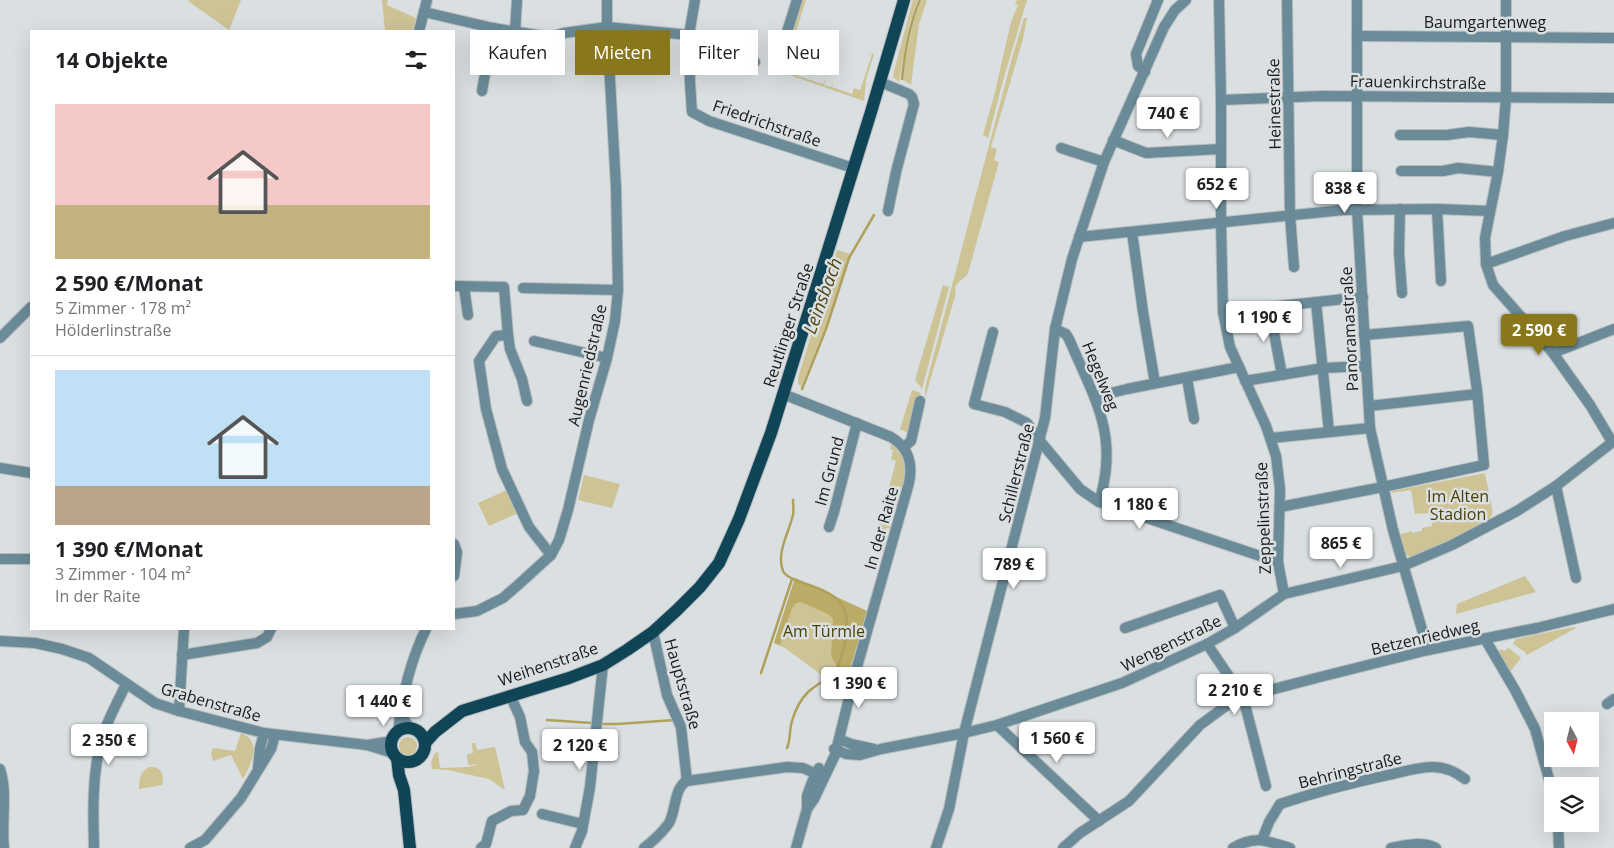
<!DOCTYPE html>
<html lang="de">
<head>
<meta charset="utf-8">
<style>
  body { margin:0; font-family:"Open Sans",sans-serif; background:#f2f2f2; color:#202124; height:100vh; display:flex; flex-direction:column; font-size:19px; white-space:nowrap }
  * { box-sizing:border-box; margin:0 }
  p { font-size:16px; color:#757577 }
  .icon { flex:none; width:28px; height:28px; fill:none; stroke:currentColor; stroke-width:2; stroke-linecap:round; stroke-linejoin:round }
  .map { position:relative; flex:1; overflow:hidden }
  .sheet { position:absolute; left:30px; top:30px; width:425px; height:600px; display:flex; flex-direction:column; background:#fff; border-radius:0px; box-shadow:0 5px 20px #0002 }
  .sheet>* { flex:none }
  .hud { position:absolute; left:470px; top:30px; width:475px; height:45px; display:flex; gap:10px }
  .needle { width:32px; rotate:173deg }
  .buttons { position:absolute; left:1544px; top:712px; display:grid; gap:10px }
  .buttons a { display:grid; place-items:center; width:55px; height:55px; border-radius:0px; background:#fff; box-shadow:0 5px 20px #0002; font-size:25px }
  .price { position:absolute; translate:-50% -42px; padding:0 11px; border-radius:5px; background:#fff; color:#222; font-size:16px; line-height:32px; filter:drop-shadow(0 1px 2px #0008) }
  .price::after { content:''; position:absolute; left:50%; top:30px; width:15px; height:11px; margin-left:-8px; background:inherit; clip-path:polygon(0 0,100% 0,50% 100%) }
  .price.current { background:#89771c; color:#fff }
  ul { padding:0; list-style:none }
  li { display:grid; align-content:center; gap:10px; height:265px; padding:0 25px }
  li+li { border-top:1px solid #e0e0e0 }
  li span { display:grid; place-items:center; height:155px; border-radius:0px; color:#555 }
  li>.icon { margin-inline-start:auto }
  span .icon { width:90px; height:90px; fill:#fffc; stroke-width:1 }
  li b { font-size:21px }
  h2 { display:flex; justify-content:space-between; align-items:center; height:60px; padding:0 25px; font-size:21px }
  .tag { padding:0 18px; border-radius:0px; background:#fff; box-shadow:0 5px 20px #0002; font-size:18px; line-height:45px }
  .tag.current { background:#89771c; color:#fff }
  .map>svg:first-child { display:block }
  .green { fill:#cdc395 }
  .forest { fill:#baac67 }
  .lines { fill:none; stroke-linecap:round; stroke-linejoin:round }
  .stream { stroke:#afa05b; stroke-width:2.5 }
  .minor-casing { stroke:#b7bcbe; stroke-width:12 }
  .major-casing { stroke:#b7bcbe; stroke-width:14 }
  .minor { stroke:#6b8b98; stroke-width:10 }
  .major { stroke:#104457; stroke-width:12 }
  .labels { text-anchor:middle; stroke-width:5; stroke-linejoin:round; paint-order:stroke }
  .street-label { font-size:16px; fill:#191b1c; stroke:#dadfe1 }
  .park-label { font-size:16px; fill:#4b4006; stroke:#dadfe1 }
  .water-label { font-size:18px; font-style:italic; fill:#534812; stroke:#dadfe1 }
</style>
</head>
<body>
<div class="map">
<svg width="1614" height="848" viewBox="0 0 1614 848">
  <rect width="100%" height="100%" fill="#dadfe1"/>
  <!-- green -->
  <g class="green">
    <path d="M189,0h52l-12,30 -41,-29z"/>
    <path d="M382,0h6l-1,5 29,13 -4,13h-27z"/>
    <path d="M801,0h5l-16,50 4,2 -3,11 -9,-3z"/>
    <path d="M913,0h5l-9,25 -10,57 -6,-5 1,-6z"/>
    <path d="M922,0h5l-8,24 -8,61 -8,-5c4,-28 7,-55 19,-80z"/>
    <path d="M1017,0h10l-23,77 -16,61 -5,-3 11,-39 17,-74 7,-17 -3,-1z"/>
    <path d="M1024,18h3l-4,21 -32,108 6,2 -3,11 5,2 -31,111c-4,7 -16,10 -12,20l-31,105v-10l87,-330z"/>
    <path d="M866,52l8,2 -8,26 -2,21 -80,-28 2,-6 -6,-2 1,-2 6,2 1,5 10,4v2l25,8 4,-6 -3,7 7,2 3,-7 -2,7 20,7 2,-6 6,2 1,-2 11,-34z"/>
    <path d="M837,250l13,4 -25,75 -24,58 -3,-4v-5z"/>
    <path d="M943,285l6,2 -27,102 -7,-9z"/>
    <path d="M912,390l9,3 -12,40 -9,-4z"/>
    <path d="M891,444c16,12 15,26 13,44l-7,-2 -4,15 6,2 -1,3 -6,-1 -6,20 6,2v2l-6,-1 -6,19 6,2 -1,3 -12,-4 23,-87 -5,-2 2,-9 -3,-1z"/>
    <path d="M1485,473c1,9 9,35 7,42 -5,11 -65,36 -78,42 -13,-1 -13,-12 -16,-22l14,-4v2l10,-2v-3l10,-2 -2,-13 -15,1 -4,-24 -20,3 1,-2z"/>
    <path d="M584,475l36,9 -8,24 -34,-8z"/>
    <path d="M507,490l11,23 -29,13 -11,-23z"/>
    <path d="M1525,576l11,16 -80,22 1,-10z"/>
    <path d="M795,578l74,34 -22,73 -24,-9 -38,-28 -11,-5z"/>
    <path d="M1573,627l3,1 -49,27 -2,-3 -12,-8 3,-5z"/>
    <path d="M1509,648l12,10 -11,14 -12,-20 3,-3 3,2z"/>
    <path d="M241,733c22,9 10,31 2,46l-12,-24 -18,6 -2,-8 2,-5 22,3z"/>
    <circle cx="408" cy="746" r="9"/>
    <path d="M472,743h3l2,7 18,-3 10,43 -16,-11 -41,-9 -16,-1 -1,-7 4,-9 3,-1 2,16 28,-1 11,-3 -11,1 -1,-11 6,-1z"/>
    <path d="M149,767c12,-1 16,7 13,18l-23,4c0,-10 1,-17 10,-22z"/>
  </g>
  <!-- forest -->
  <path class="forest" d="M795,578l72,33 -21,71 -15,-26 2,-37 -5,-5 -27,-12 -5,1 -4,5 -12,37 -6,-2z"/>
  <g class="lines">
    <!-- stream -->
    <g class="stream">
      <path d="M902,79c3,-27 7,-54 18,-79"/>
      <path d="M802,389l24,-60 23,-71 25,-43"/>
      <path d="M761,673l31,-94"/>
      <path d="M547,720l45,3"/>
      <path d="M602,724h15l58,-4"/>
      <path d="M787,748c4,-9 2,-18 5,-27 8,-27 20,-34 43,-47 8,-19 20,-56 4,-73 -9,-10 -28,-15 -41,-20 -5,-2 -12,-4 -15,-10 -7,-18 6,-39 10,-56 1,-5 0,-10 0,-15"/>
    </g>
    <!-- minor casing -->
    <g class="minor-casing">
      <g id="minor">
        <path d="M695,0l-6,35 1,48 2,29 17,9 144,47"/>
        <path d="M1219,0l2,100v122l2,90 7,35 36,79 10,30 4,33 -2,73 6,32"/>
        <path d="M1287,0l3,215 4,52"/>
        <path d="M1357,0v209l13,219 23,102 35,120"/>
        <path d="M1506,0v98l-3,37 -5,37 -13,66 1,26 7,21 60,68 37,52 22,37"/>
        <path d="M424,12l69,16 56,9 15,-4 43,-6 82,8 49,17 17,10"/>
        <path d="M419,31l8,-31"/>
        <path d="M515,32l2,-32"/>
        <path d="M1357,36l257,2"/>
        <path d="M776,67l21,-67"/>
        <path d="M549,68v-31"/>
        <path d="M1145,72l-7,-6 -2,-12 22,-54"/>
        <path d="M880,82l29,12 3,3 2,7 -18,68 -8,39"/>
        <path d="M482,91l11,-63"/>
        <path d="M1221,100l101,-4 292,2"/>
        <path d="M1400,135h47l22,-3 34,3"/>
        <path d="M1113,140l33,13 75,-4"/>
        <path d="M1061,148l43,14"/>
        <path d="M1401,171h42l15,-3 40,4"/>
        <path d="M1400,209l-1,43 3,41"/>
        <path d="M1437,209l4,72"/>
        <path d="M1132,232l11,80 12,71"/>
        <path d="M1079,237l264,-27 94,-1 53,2"/>
        <path d="M1486,264l79,-28 49,-13"/>
        <path d="M454,286l50,1 4,48 -12,1 -17,25 7,48 16,60 27,58 22,28"/>
        <path d="M464,287l4,28"/>
        <path d="M523,288l95,2"/>
        <path d="M1316,302l13,130"/>
        <path d="M1269,307l13,68"/>
        <path d="M1223,312l140,-15"/>
        <path d="M1055,329l11,5 3,5c25,59 51,96 30,163"/>
        <path d="M993,332l-19,72 31,8 22,11 13,18 40,48 19,13 179,60"/>
        <path d="M508,335l2,14 12,30 5,22"/>
        <path d="M0,338l31,-31"/>
        <path d="M534,341l73,17"/>
        <path d="M1553,353l61,-24"/>
        <path d="M1187,378l7,41"/>
        <path d="M1245,381l78,-13 43,-2"/>
        <path d="M783,394l108,43c18,11 22,26 18,46l-54,191 -20,81 -21,44 -7,10"/>
        <path d="M1095,397l32,-8 112,-22"/>
        <path d="M1369,406l108,-12"/>
        <path d="M1271,438l99,-10"/>
        <path d="M904,447l7,-6 9,-40"/>
        <path d="M0,468l31,5"/>
        <path d="M1556,486l20,92"/>
        <path d="M1280,507l103,-20 101,-22 -7,-75 -9,-64 -104,9"/>
        <path d="M829,527l5,-15 23,-89"/>
        <path d="M454,544l3,8 -3,24"/>
        <path d="M0,559h31"/>
        <path d="M454,614l23,-3 26,-13 15,-13 33,-30 8,-15 9,-30 21,-90 18,-62 8,-37 3,-31 -2,-103 -9,-160v-27"/>
        <path d="M1125,628l95,-33 15,33"/>
        <path d="M653,632l14,63 14,32 6,54"/>
        <path d="M1485,639l30,51 20,39 17,61"/>
        <path d="M0,641l35,2 27,6 27,9 66,45 24,8 85,22 103,12 26,8"/>
        <path d="M1207,644l36,53 23,89"/>
        <path d="M182,655l75,-12 10,-6 4,-8"/>
        <path d="M1607,704l7,-5"/>
        <path d="M179,711l5,-82"/>
        <path d="M401,714l9,15"/>
        <path d="M997,725l102,96"/>
        <path d="M398,732c4,-36 12,-71 28,-103"/>
        <path d="M839,739l12,5 23,5"/>
        <path d="M368,745l24,-4"/>
        <path d="M834,749l12,5 14,1 21,-6 83,-16 33,-8 125,-42 85,-39 28,-16 49,-34 119,-28 49,-21 65,-34 39,-25 58,-45"/>
        <path d="M258,768l2,-20 4,-15"/>
        <path d="M0,769c8,24 1,53 4,79"/>
        <path d="M542,814l41,10"/>
        <path d="M1558,824l1,24"/>
        <path d="M1262,840l7,-18 11,-18c36,-12 71,-21 108,-29 14,-3 30,-8 45,-8 12,0 23,5 32,12"/>
        <path d="M94,848c-1,-36 -2,-72 7,-107 5,-19 17,-39 25,-57"/>
        <path d="M190,848l15,-8 36,-42 30,-49 4,-14"/>
        <path d="M481,848l5,-4 6,-23 19,-10 12,-1 7,-14 4,-25 -2,-19 -7,-10 -5,-25 -10,-22"/>
        <path d="M575,848l7,-17 8,-44 13,-122"/>
        <path d="M644,848c9,-7 18,-15 25,-25 7,-12 5,-36 18,-42l100,-14 16,1 20,9"/>
        <path d="M796,848l11,-39v-13l5,-14 7,-14"/>
        <path d="M936,848l13,-39 15,-76 81,-315 10,-89 17,-70 32,-97 60,-135 11,-17 11,-10"/>
        <path d="M1063,848l17,-15 49,-32 71,-76 30,-22 13,-6 77,-20 108,-27 109,-22 77,-19"/>
        <path d="M1233,848c22,-13 35,-7 57,0"/>
        <path d="M1391,848c14,-3 31,-7 45,0"/>
      </g>
    </g>
    <!-- major casing -->
    <g class="major-casing">
      <g id="major">
        <circle cx="408" cy="745" r="17"/>
        <path d="M425,743l10,-11 27,-21 107,-33 34,-13 24,-15 26,-18 24,-22 23,-23 19,-24 20,-44 32,-86 100,-321 33,-112"/>
        <path d="M397,758l2,17 5,15 6,58"/>
      </g>
    </g>
    <!-- minor -->
    <use href="#minor" class="minor"/>
    <!-- major -->
    <use href="#major" class="major"/>
  </g>
  <g class="labels">
    <!-- street labels -->
    <g class="street-label">
      <text x="1485" y="28">Baumgartenweg</text>
      <text transform="translate(1418 82) rotate(1)" y="6">Frauenkirchstraße</text>
      <text transform="translate(1274 104) rotate(-91)" y="6">Heinestraße</text>
      <text transform="translate(767 123) rotate(19)" y="6">Friedrichstraße</text>
      <text transform="translate(788 325) rotate(-72)" y="6">Reutlinger Straße</text>
      <text transform="translate(1349 329) rotate(-93)" y="6">Panoramastraße</text>
      <text transform="translate(587 365) rotate(-77)" y="6">Augenriedstraße</text>
      <text transform="translate(1101 376) rotate(68)" y="6">Hegelweg</text>
      <text transform="translate(829 471) rotate(-75)" y="6">Im Grund</text>
      <text transform="translate(1016 473) rotate(-76)" y="6">Schillerstraße</text>
      <text transform="translate(1263 518) rotate(-92)" y="6">Zeppelinstraße</text>
      <text transform="translate(881 528) rotate(-74)" y="6">In der Raite</text>
      <text transform="translate(1425 637) rotate(-13)" y="6">Betzenriedweg</text>
      <text transform="translate(1171 643) rotate(-26)" y="6">Wengenstraße</text>
      <text transform="translate(548 664) rotate(-19)" y="6">Weihenstraße</text>
      <text transform="translate(683 684) rotate(74)" y="6">Hauptstraße</text>
      <text transform="translate(211 702) rotate(16)" y="6">Grabenstraße</text>
      <text transform="translate(1350 770) rotate(-14)" y="6">Behringstraße</text>
    </g>
    <!-- park labels -->
    <g class="park-label">
      <text x="1458" y="502">Im Alten<tspan x="1458" dy="18">Stadion</tspan></text>
      <text x="824" y="637">Am Türmle</text>
    </g>
    <!-- water labels -->
    <g class="water-label">
      <text transform="translate(823 296) rotate(-70)" y="6">Leinsbach</text>
    </g>
  </g>
</svg>
<div class="buttons">
<a><svg class="needle" viewBox="-14 -14 28 28"><path d="M0-13l5 13h-10z" fill="#e53935"/><path d="M0 13l5-13h-10z" fill="#757577"/></svg></a>
<a><svg class="icon" aria-label="layers" viewBox="0 0 24 24"><path d="M12 4l9 5-9 5-9-5zM3 14l9 5 9-5"/></svg></a>
</div>
<b class="price" style="left:1168px;top:139px">740 €</b>
<b class="price" style="left:1217px;top:210px">652 €</b>
<b class="price" style="left:1345px;top:214px">838 €</b>
<b class="price" style="left:1264px;top:343px">1 190 €</b>
<b class="price current" style="left:1539px;top:356px">2 590 €</b>
<b class="price" style="left:1140px;top:530px">1 180 €</b>
<b class="price" style="left:1341px;top:569px">865 €</b>
<b class="price" style="left:1014px;top:590px">789 €</b>
<b class="price" style="left:859px;top:709px">1 390 €</b>
<b class="price" style="left:1235px;top:716px">2 210 €</b>
<b class="price" style="left:384px;top:727px">1 440 €</b>
<b class="price" style="left:1057px;top:764px">1 560 €</b>
<b class="price" style="left:109px;top:766px">2 350 €</b>
<b class="price" style="left:580px;top:771px">2 120 €</b>
<div class="hud">
<a class="tag">Kaufen</a>
<a class="tag current">Mieten</a>
<a class="tag">Filter</a>
<a class="tag">Neu</a>
</div>
<section class="sheet">
<h2>14 Objekte<svg class="icon" aria-label="filters" viewBox="0 0 24 24"><path d="M4 7h16M4 17h16"/><circle cx="9" cy="7" r="2"/><circle cx="15" cy="17" r="2"/></svg></h2>
<ul>
<li><span style="background:linear-gradient(#f6c9c9 65%,#c2b280 0)"><svg class="icon" aria-label="home" viewBox="0 0 24 24"><path d="M3 11l9-7 9 7M6 9v11h12V9"/></svg></span><div><b>2 590 €/Monat</b><p>5 Zimmer · 178 m²</p><p>Hölderlinstraße</p></div></li>
<li><span style="background:linear-gradient(#bfe0f5 75%,#b9a48a 0)"><svg class="icon" aria-label="home" viewBox="0 0 24 24"><path d="M3 11l9-7 9 7M6 9v11h12V9"/></svg></span><div><b>1 390 €/Monat</b><p>3 Zimmer · 104 m²</p><p>In der Raite</p></div></li>
</ul>
</section>
</div>
</body>
</html>
